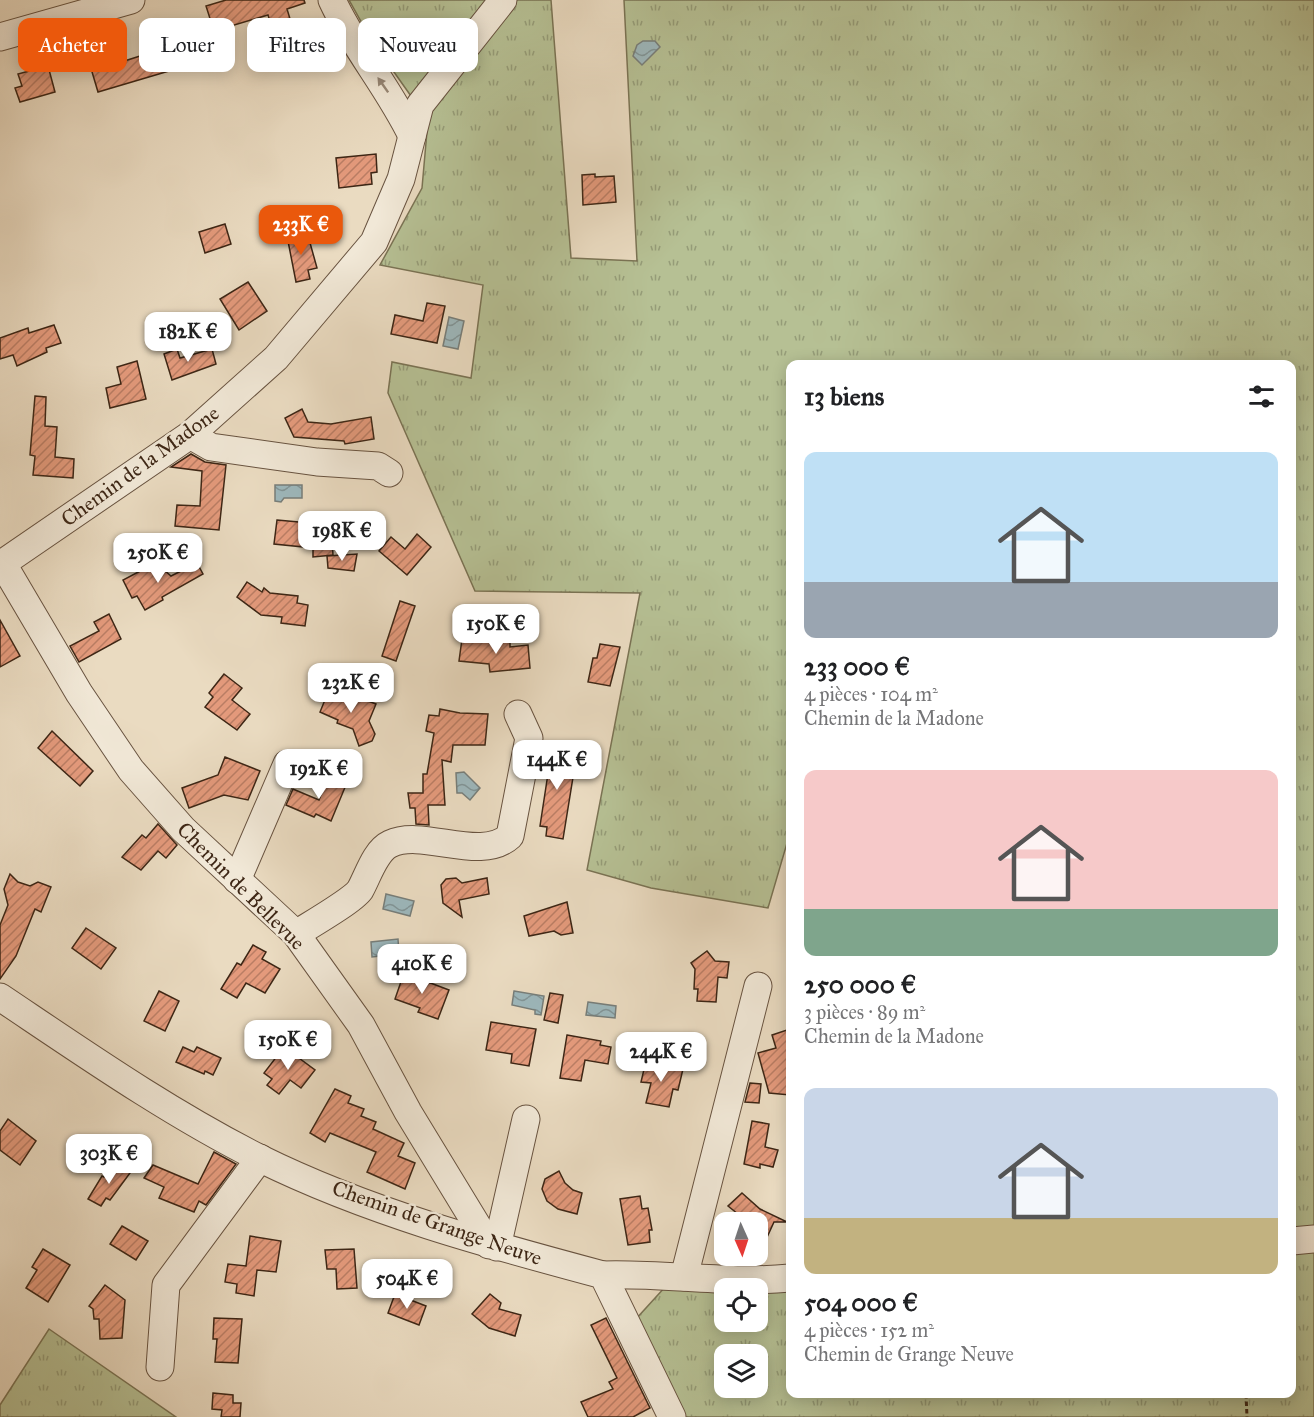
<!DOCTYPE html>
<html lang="fr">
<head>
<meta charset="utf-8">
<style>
  body { margin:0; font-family:"IM FELL Great Primer",serif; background:#f6f6f6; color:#202124; height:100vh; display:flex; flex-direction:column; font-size:22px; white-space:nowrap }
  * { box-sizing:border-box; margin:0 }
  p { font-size:20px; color:#757577 }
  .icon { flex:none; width:33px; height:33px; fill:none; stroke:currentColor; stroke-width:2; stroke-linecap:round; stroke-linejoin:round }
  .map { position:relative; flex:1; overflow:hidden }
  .details { position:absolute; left:786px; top:360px; width:510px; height:1038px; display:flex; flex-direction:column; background:#fff; border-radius:12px; box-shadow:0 3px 15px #0003 }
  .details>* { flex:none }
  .banner { position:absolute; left:18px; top:18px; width:570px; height:54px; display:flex; gap:12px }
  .needle { width:39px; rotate:177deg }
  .tools { position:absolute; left:714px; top:1212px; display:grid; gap:12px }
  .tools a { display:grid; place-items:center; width:54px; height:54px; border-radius:12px; background:#fff; box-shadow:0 3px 15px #0003; font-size:30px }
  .price { position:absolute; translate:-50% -51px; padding:0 14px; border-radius:12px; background:#fff; color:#222; font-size:20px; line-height:39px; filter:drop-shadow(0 2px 3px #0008) }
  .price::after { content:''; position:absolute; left:50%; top:36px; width:18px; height:14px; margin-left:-9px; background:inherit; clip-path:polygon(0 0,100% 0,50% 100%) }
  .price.current { background:#ea580c; color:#fff }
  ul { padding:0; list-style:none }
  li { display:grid; align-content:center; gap:12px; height:318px; padding:0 18px }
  li span { display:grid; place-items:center; height:186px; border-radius:12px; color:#555 }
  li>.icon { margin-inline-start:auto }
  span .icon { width:108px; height:108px; fill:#fffc; stroke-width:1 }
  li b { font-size:26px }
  h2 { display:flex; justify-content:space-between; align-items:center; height:72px; padding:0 18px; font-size:26px }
  .chip { padding:0 21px; border-radius:12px; background:#fff; box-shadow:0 3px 15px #0003; font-size:21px; line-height:54px }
  .chip.current { background:#ea580c; color:#fff }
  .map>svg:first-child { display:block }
  .grass { fill:url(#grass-tufts); stroke:#7a7354; stroke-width:1.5; fill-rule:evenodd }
  .water { fill:url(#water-waves); stroke:#777e7a; stroke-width:1.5 }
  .building { fill:url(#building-hatch); stroke:#3d2615; stroke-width:1.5 }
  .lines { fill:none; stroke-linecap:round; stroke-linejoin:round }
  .minor-casing { stroke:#685340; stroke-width:29 }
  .path { stroke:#3d2615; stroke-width:3; stroke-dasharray:4.5 3; stroke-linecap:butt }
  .minor { stroke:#f1e8d7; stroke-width:27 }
  .oneway { fill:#978776 }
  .labels { text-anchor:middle; stroke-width:5; stroke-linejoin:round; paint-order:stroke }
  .street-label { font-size:21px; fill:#3d2615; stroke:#f1e8d7 }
</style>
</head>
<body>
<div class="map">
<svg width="1314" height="1417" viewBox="0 0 1314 1417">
  <defs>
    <pattern id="grass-tufts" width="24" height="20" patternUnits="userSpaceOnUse" patternTransform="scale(1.5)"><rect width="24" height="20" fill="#b6c094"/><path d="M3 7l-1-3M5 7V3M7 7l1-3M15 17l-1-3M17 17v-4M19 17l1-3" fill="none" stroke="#959c78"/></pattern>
    <pattern id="water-waves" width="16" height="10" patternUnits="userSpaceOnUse" patternTransform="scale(1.5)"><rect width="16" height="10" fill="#9db8bd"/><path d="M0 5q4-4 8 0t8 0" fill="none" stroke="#819598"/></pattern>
    <pattern id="building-hatch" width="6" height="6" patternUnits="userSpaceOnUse" patternTransform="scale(1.5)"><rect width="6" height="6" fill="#e49a7c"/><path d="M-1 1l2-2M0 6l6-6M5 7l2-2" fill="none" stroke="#ba7d64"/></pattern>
  </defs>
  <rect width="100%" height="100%" fill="#eadbc1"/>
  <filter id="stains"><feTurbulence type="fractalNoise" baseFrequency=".00333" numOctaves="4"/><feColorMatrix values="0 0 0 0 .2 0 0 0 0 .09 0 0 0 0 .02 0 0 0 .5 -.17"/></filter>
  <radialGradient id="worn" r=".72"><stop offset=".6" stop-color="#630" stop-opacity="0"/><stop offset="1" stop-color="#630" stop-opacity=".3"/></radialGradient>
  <!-- grass -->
  <g class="grass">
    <path d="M349,0h202l20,258 66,3 -13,-261h690v1417h-631l-47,-98 30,-33 58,2v34h34v-33l32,1v104h502v-1030h-502v469l-22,75 -117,-20 -64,-18 53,-277 -165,-2 -87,-198 4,-31 79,16 12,-93 -103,-20 42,-77 6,-68 -56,-79zM724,1354h34v34h-34z"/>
    <path d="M49,1329l127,88h-176v-12z"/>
  </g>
  <!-- water -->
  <g class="water">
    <path d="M643,41h12l5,6 -18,18 -9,-9 4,-11z"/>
    <path d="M449,317l15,4 -6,28 -15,-3z"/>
    <path d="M275,485h27v13h-18l-3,4 -6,-1z"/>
    <path d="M464,772l16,16 -10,12 -8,-7h-5l-1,-20z"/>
    <path d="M386,894l28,7 -4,15 -27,-7z"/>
    <path d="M398,939l1,15 -27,3 -1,-15z"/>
    <path d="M514,991l30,5 -3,19 -6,-1v-4l-23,-5z"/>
    <path d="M588,1002l28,4 -1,12 -29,-3z"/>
  </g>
  <!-- building -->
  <g class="building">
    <path d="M226,0h78l1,3 -18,6 7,23 -19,6 -7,-23 -54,16 -8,-25z"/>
    <path d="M179,40l7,26 -88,26 -11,-37 3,-1 -3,-6 21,-6 10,21 41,-13 -1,-4z"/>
    <path d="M48,66l7,26 -35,10 -5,-14 7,-2 -4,-12z"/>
    <path d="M376,154l1,18 -6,1 1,11 -33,4 -3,-30z"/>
    <path d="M595,174v3l19,-1 2,26 -33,3 -1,-30z"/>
    <path d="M225,224l6,20 -26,9 -6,-21z"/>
    <path d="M307,232l10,36 -9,2 2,9 -14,3 -9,-46z"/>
    <path d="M248,282l19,29 -28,19 -19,-31z"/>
    <path d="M427,303l18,3 -8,37 -46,-9 4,-19 28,6z"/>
    <path d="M54,325l7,18 -15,5 1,4 -30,14 -4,-11 -13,4v-21l28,-10 1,5z"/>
    <path d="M177,349l3,9 32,-9 4,15 -44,16 -8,-26z"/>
    <path d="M137,361l9,38 -36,9 -4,-20 15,-4 -4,-17z"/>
    <path d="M35,396l11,1 -1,29 12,1 -2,30 19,2 -1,19 -40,-3 2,-19 -5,-1z"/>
    <path d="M302,409l6,13 23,2 40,-7 3,22 -29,5 -1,-3 -50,-4 -9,-19z"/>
    <path d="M191,454l14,8 21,3 -7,65 -44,-4 2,-21 23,1 2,-35 -31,-4z"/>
    <path d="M277,520l33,3 21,-1 2,33 -20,2v-9l-39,-4z"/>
    <path d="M417,534l14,13 -24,28 -28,-24 12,-14 14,12z"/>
    <path d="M357,554l-3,17 -26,-3 -1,-12z"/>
    <path d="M197,563l6,11 -41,23 1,3 -18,10 -8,-14 -5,2 -9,-18 19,-10 21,-1 8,7z"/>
    <path d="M247,582l15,10 2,-4 6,5 28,3 -1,7 11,2 -3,21 -24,-3 1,-6 -21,-2 -24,-18z"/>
    <path d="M400,601l15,5 -19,55 -14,-5z"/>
    <path d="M109,614l12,25 -42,23 -9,-16 29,-15 -5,-9z"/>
    <path d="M0,620l20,36 -20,11z"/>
    <path d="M462,639l19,3 29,-3v8l18,-2 2,23 -40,4 -1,-8 -30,-3z"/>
    <path d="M600,644l20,3 -10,39 -22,-4 5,-24h4z"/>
    <path d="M224,674l18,14 -10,12 18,14 -13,16 -32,-23 8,-10 -4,-4z"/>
    <path d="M329,690l18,7 2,-3 27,10 -7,17 6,13 -3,7 -13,5 -6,-17 -16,-6 1,-3 -18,-8z"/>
    <path d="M440,709l20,4 28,1 -3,31h-32l-2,17 -9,-2 3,45h-17l1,20 -13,-1 -1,-16h-5l-2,-15h15v-19h4l7,-41 -8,-2 3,-16 10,1z"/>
    <path d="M52,731l41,40 -13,15 -42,-38z"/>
    <path d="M543,748l30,5 -4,17 5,1 -11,68 -17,-3 1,-9 -7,-1 9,-59 -9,-1z"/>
    <path d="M225,757l35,14 -12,29 -24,-5 -35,13 -7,-20 36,-13z"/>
    <path d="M328,777l18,8 -15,36 -15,-7 -2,3 -28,-12 7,-16 26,11z"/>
    <path d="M158,824l19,21 -11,13 -8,-7 -17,19 -19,-13 20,-22 4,3z"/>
    <path d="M10,874l8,8 12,4 8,-4 13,5 -10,25 -6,-3 -19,47 -16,23v-54l8,-20 -4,-16z"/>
    <path d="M456,878l6,5 25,-5 2,16 -30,6 3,17 -19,-14 -2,-18 5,-6z"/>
    <path d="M567,902l6,31 -12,2 -7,-4 -25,5 -5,-20z"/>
    <path d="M86,928l30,20 -15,21 -29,-21z"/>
    <path d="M253,945l13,7 -4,7 18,10 -15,24 -19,-10 -9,15 -16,-9 16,-26 4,2z"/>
    <path d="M707,951l8,10 14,1 -2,16 -9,-1 -2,25 -19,-1 1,-12h-4l1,-20 -4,-6z"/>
    <path d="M404,973l45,17 -11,29 -20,-7 2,-4 -25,-9z"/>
    <path d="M159,991l20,10 -14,30 -21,-10z"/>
    <path d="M550,993l13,2 -5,28 -14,-3z"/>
    <path d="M491,1022l45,7 -7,37 -18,-3 1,-9 -26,-4z"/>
    <path d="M790,1029v66l-21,-2 -11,-40 18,-5 -4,-13z"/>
    <path d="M567,1035l34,6 -1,4 11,2 -3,17 -23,-4 -4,21 -21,-3z"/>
    <path d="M183,1047l11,5 3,-5 24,11 -8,17 -8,-4 -1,3 -28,-12z"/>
    <path d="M284,1047l31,23 -14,18 -11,-8 -11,14 -12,-9 5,-6 -8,-6z"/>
    <path d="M646,1061l37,8 -5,21 -5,-1 -4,18 -23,-4 5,-20 -10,-1z"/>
    <path d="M750,1083l11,1 -2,19 -14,-1z"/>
    <path d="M335,1089l16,7 -3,7 16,6 -3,7 15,6 -3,7 31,14 -6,13 17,7 -10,26 -38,-17 9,-20 -46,-19 -5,9 -15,-9z"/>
    <path d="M8,1119l28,22 -16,24 -20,-15v-19z"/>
    <path d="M752,1121l17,3 -4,23 13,3 -5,17 -13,-3v4l-16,-4z"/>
    <path d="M214,1152l22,12 -30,41 -7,-4 -5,11 -35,-14 5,-11 -20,-9 9,-13 45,19z"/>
    <path d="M113,1163l17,10 -20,27 -4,-2 -5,8 -13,-7 14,-23 2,1z"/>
    <path d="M559,1171l6,12 8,7 9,3 -5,21 -19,-5 -11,-8 -5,-12 3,-10z"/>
    <path d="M742,1193l18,16 27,13h-13l-16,35v-35h-10l-20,-16z"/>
    <path d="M640,1196l2,13 6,-1 4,22h-3l1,12 -22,3 -8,-46z"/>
    <path d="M122,1226l26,15 -12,19 -26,-16z"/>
    <path d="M250,1236l31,5 -5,31 -19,-2 -3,26 -18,-3 1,-9 -12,-2 3,-18 18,2z"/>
    <path d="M43,1249l27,16 -22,37 -22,-14 11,-18 -5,-3z"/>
    <path d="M354,1249l3,39 -20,1 -1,-20h-9l-2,-19z"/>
    <path d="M105,1285l20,15 -3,38 -22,1 -1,-20h-5l-1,-10 -4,-3z"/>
    <path d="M395,1294l31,12 -7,19 -31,-12z"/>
    <path d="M490,1294l11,9 -2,6 22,6 -6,21 -26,-8 -17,-14z"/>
    <path d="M214,1318l28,1 -4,44 -23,-1 2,-23h-4z"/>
    <path d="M606,1318l44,90 -17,9h-45l-7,-15 32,-13 -4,-7 8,-4 -26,-53z"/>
    <path d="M213,1393l20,2v8h8l-1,14h-19l1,-7 -10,-1z"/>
  </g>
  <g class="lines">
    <!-- minor casing -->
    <g class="minor-casing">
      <g id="minor">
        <path d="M332,0c22,48 57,88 80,136"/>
        <path d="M0,37l131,-37"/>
        <path d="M190,435l21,12 106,15 61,4 11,7"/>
        <path d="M3,564l76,129 52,77 52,59 113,105 65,91 47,87 81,133"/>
        <path d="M0,565l190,-130 86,-77 98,-116 27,-63 19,-74 83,-105"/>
        <path d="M237,880l50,-116"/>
        <path d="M296,934c14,-9 56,-33 64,-44 8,-14 15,-39 30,-46 33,-16 91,19 120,-8l19,-98 -11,-24"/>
        <path d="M0,997c85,57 168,115 259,161 109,54 228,86 344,117l69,142"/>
        <path d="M1292,1241l22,-2"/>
        <path d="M497,1247l29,-128"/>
        <path d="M603,1275c63,-2 125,9 187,3"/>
        <path d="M684,1277l74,-291"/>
        <path d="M160,1367l6,-82 94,-127"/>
      </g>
    </g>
    <!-- path -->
    <path class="path" d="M1246,1394l1,23"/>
    <!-- minor -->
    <use href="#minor" class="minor"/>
  </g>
  <!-- one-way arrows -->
  <defs><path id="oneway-solid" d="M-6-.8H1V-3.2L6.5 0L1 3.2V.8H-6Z" transform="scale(1.5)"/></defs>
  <use class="oneway" href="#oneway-solid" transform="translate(383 85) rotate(-125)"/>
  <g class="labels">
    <!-- street labels -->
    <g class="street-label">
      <text transform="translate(140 466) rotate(-36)" y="7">Chemin de la Madone</text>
      <text transform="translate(241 886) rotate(45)" y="7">Chemin de Bellevue</text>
      <text transform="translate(437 1223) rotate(19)" y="7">Chemin de Grange Neuve</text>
    </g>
  </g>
  <rect width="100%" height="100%" filter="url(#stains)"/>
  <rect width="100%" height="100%" fill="url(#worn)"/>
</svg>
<div class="tools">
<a><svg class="needle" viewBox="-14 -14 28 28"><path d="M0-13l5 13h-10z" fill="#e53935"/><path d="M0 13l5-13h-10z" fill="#757577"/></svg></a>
<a><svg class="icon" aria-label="locate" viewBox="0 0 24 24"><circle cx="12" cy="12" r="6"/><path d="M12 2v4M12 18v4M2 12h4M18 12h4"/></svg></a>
<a><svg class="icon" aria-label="layers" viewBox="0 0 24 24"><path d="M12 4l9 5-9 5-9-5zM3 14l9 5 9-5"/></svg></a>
</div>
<b class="price current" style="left:301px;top:256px">233K €</b>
<b class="price" style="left:188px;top:363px">182K €</b>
<b class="price" style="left:342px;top:562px">198K €</b>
<b class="price" style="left:158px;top:584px">250K €</b>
<b class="price" style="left:496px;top:655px">150K €</b>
<b class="price" style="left:351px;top:714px">232K €</b>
<b class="price" style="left:557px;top:791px">144K €</b>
<b class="price" style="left:319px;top:800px">192K €</b>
<b class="price" style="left:422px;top:995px">410K €</b>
<b class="price" style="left:288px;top:1071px">150K €</b>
<b class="price" style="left:661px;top:1083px">244K €</b>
<b class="price" style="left:109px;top:1185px">303K €</b>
<b class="price" style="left:407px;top:1310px">504K €</b>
<div class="banner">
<a class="chip current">Acheter</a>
<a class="chip">Louer</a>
<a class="chip">Filtres</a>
<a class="chip">Nouveau</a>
</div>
<section class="details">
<h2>13 biens<svg class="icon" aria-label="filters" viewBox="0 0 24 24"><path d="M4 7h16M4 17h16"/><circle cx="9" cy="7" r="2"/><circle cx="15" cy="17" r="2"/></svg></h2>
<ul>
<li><span style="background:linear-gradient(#bfe0f5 70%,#9aa5b1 0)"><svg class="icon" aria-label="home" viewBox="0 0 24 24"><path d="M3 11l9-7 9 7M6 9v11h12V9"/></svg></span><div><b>233 000 €</b><p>4 pièces · 104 m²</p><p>Chemin de la Madone</p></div></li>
<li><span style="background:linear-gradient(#f6c9c9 75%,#7fa58c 0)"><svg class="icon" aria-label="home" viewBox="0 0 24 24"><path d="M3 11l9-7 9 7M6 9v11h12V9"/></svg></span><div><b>250 000 €</b><p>3 pièces · 89 m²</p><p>Chemin de la Madone</p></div></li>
<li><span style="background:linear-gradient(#c9d6e8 70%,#c2b280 0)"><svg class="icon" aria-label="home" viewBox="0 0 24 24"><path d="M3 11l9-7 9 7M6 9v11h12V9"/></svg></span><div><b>504 000 €</b><p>4 pièces · 152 m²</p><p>Chemin de Grange Neuve</p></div></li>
</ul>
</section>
</div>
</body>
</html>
